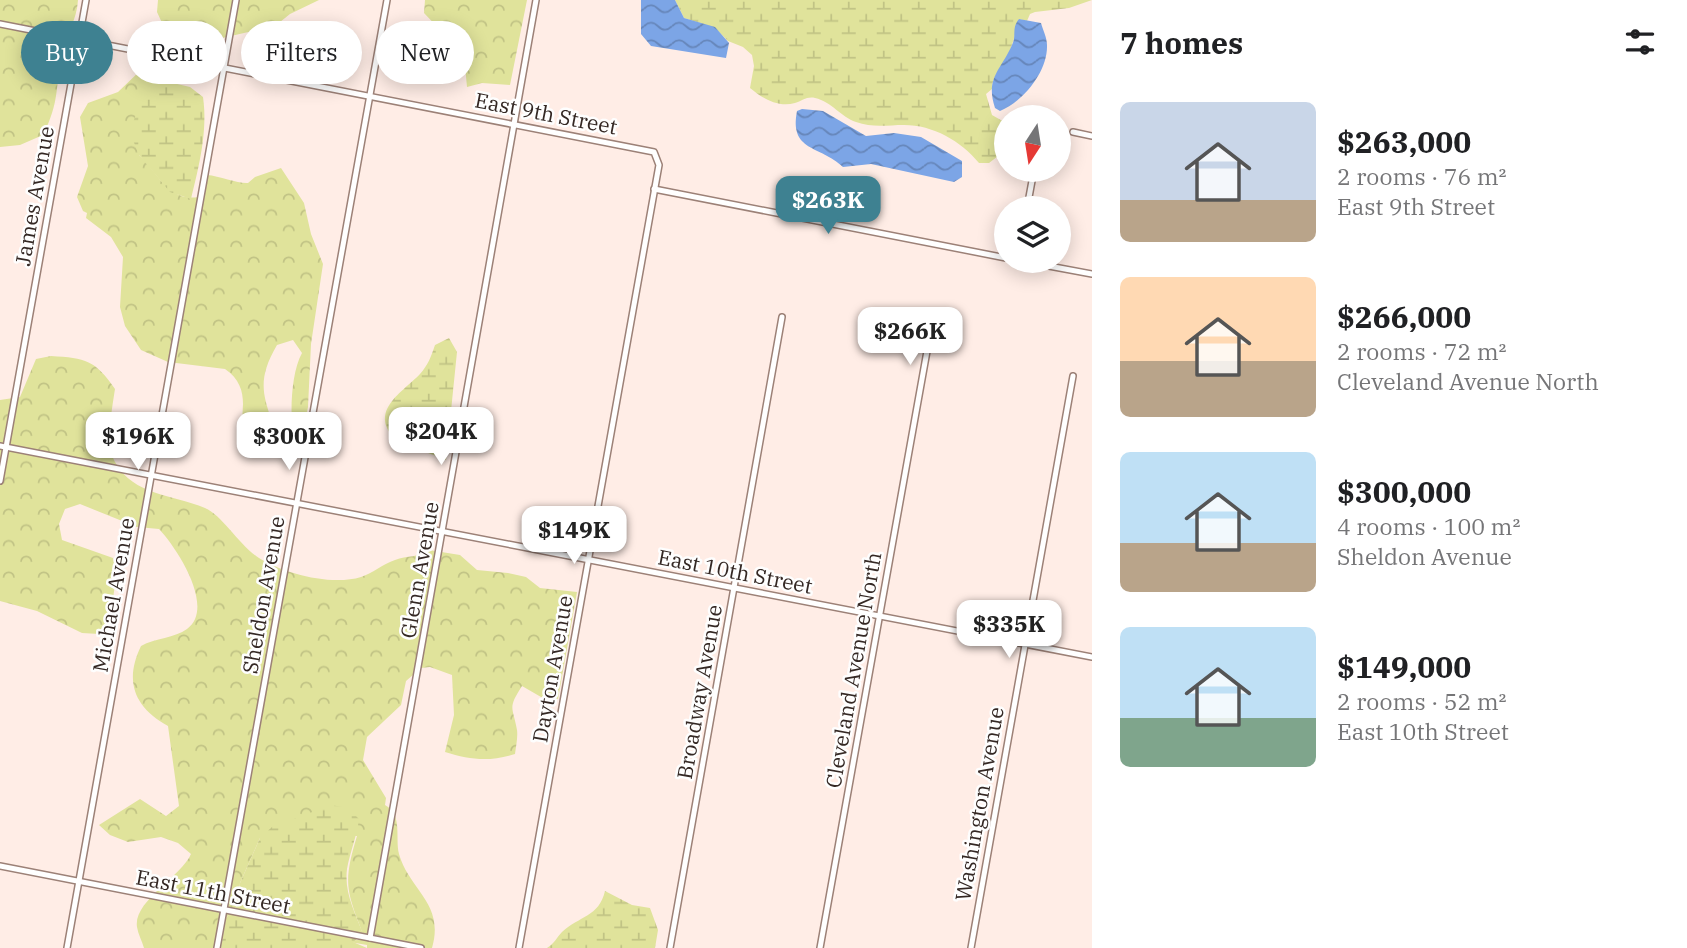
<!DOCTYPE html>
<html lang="en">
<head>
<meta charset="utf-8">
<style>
  body { margin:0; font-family:"IBM Plex Serif",serif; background:#f6f6f6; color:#202124; height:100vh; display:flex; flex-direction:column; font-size:26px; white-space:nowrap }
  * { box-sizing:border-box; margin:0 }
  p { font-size:23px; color:#757577 }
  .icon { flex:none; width:38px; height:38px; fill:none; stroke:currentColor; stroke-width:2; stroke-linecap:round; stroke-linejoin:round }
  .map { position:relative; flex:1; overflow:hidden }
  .panel { display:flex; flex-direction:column; background:#fff; width:595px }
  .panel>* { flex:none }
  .guide { position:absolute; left:21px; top:21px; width:665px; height:63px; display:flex; gap:14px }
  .needle { width:46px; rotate:192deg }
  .tools { position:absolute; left:994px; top:105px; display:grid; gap:14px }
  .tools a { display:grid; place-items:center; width:77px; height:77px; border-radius:50%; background:#fff; box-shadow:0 4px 18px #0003; font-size:35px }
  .price { position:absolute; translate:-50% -60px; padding:0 16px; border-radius:14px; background:#fff; color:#222; font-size:23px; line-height:46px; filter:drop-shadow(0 2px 4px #0008) }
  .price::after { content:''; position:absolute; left:50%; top:42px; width:21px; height:16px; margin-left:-10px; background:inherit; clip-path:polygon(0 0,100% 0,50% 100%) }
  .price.selected { background:#3e8191; color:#fff }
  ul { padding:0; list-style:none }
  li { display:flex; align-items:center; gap:21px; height:175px; padding:0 28px }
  li span { display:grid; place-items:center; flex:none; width:196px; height:140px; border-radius:10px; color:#555 }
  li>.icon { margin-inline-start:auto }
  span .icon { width:84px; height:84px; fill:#fffc; stroke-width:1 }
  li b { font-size:30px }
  h2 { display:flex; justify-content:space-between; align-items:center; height:84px; padding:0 28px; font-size:30px }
  .chip { padding:0 24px; border-radius:32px; background:#fff; box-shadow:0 4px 18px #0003; font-size:24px; line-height:63px }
  .chip.selected { background:#3e8191; color:#fff }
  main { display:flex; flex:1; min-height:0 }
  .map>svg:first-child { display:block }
  .forest { fill:url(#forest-crowns) }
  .wetland { fill:url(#wetland-marsh) }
  .water { fill:url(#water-waves) }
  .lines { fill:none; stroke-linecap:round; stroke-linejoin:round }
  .minor-casing { stroke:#9c8177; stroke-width:8 }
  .minor { stroke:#fff; stroke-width:5 }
  .labels { text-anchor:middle; stroke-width:5; stroke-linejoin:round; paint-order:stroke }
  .street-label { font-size:21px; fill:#342824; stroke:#fefefe }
</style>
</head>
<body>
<main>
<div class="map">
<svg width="1092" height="948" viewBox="0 0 1092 948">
  <defs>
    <pattern id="forest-crowns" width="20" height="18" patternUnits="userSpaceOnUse" patternTransform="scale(1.75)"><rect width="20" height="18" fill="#e0e39b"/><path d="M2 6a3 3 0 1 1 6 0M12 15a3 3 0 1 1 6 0" fill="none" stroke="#c1c385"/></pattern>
    <pattern id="wetland-marsh" width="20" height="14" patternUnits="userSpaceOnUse" patternTransform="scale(1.75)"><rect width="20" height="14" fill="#e0e39b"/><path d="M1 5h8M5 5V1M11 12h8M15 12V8" fill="none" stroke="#c1c385"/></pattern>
    <pattern id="water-waves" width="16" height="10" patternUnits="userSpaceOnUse" patternTransform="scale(1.75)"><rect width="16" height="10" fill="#7ca5e6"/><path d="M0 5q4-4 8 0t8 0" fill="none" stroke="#6686ba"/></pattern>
  </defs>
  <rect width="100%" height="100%" fill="#ffede6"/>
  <!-- forest -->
  <g class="forest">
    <path d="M0,0h78c-1,20 -12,35 -16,54 -7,34 -2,47 -19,81l-23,10 -20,2z"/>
    <path d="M158,0h161l-29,14 -15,12 -79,18 -21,-9 -12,-10 -6,-13z"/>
    <path d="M425,0h102l-17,85 -28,-2 -15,4 -3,-32 -40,-42z"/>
    <path d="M143,68l19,6 9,9 -14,1 -18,71c20,19 31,50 64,41l4,-21c13,1 32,9 41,8l7,-6 26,-9 23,35 7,31 12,30 -12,80 -3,63 -6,31 -9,-4c-3,-22 -2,-61 9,-81l-9,-13 -16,5c-29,49 -2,61 0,107l-37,-7c-1,-28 14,-56 -15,-76l-57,-7 -27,-12 -16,-24 -5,-19 3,-50 -12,-20 -25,-19 1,-5 -4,-2 -6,-14 11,-31 -8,-49 8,-14 30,-11z"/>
    <path d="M51,356c35,2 44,4 64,33 -3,20 -10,56 0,73 19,34 57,32 90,46 17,7 34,37 54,50 25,16 73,28 102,19 12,-4 22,-13 34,-17 12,-5 24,-2 34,-10l31,5 17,15 31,3 18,4 14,11 37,4 -19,107 -17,-2 -19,-11c-15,23 -9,21 -5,44 1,7 -1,16 -2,24 -25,8 -45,6 -70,-2l9,-37 -2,-40 -22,-8 -9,1 -15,13 -5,24 -34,32 -4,23 23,38 -1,7c18,10 10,32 14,49 10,36 46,49 33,94h-65v-3l-23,-4 14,-1 5,-6c-17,-44 -20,-52 -6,-98l-97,2 -20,45 -2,22 -12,13 -5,30h-77c-2,-7 -6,-14 -7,-21 -4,-26 44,-50 54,-73l-13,-11 -17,-6 -33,5 -18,-7 -11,-10 41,-26 26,17 13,-10 -11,-80c-34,-19 -44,-45 -27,-80 14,-8 34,-8 46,-17 29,-21 -10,-81 -28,-100l-22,-2 -57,-23 -15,5 -6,15 3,16 51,18c6,20 -1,60 -14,76l-17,-1 -45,-22 -37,-10v-201l20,-3 16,-38z"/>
  </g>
  <!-- wetland -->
  <g class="wetland">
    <path d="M675,0h417l-23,8 -34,4 -5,2 -3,7 -8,-2c-4,15 -7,31 -15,44 -6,11 -11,12 -12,26l-6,5 6,21 14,8v27l-17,13h-10c-18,-22 -46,-38 -75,-38 -16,0 -32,3 -48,-3 -15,-5 -24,-20 -41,-24 -8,-2 -13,3 -20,5 -17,5 -33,-5 -45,-15l4,-22 -2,-11 -9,-8 -15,-6 -13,-13 -31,-10z"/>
    <path d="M173,83l17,4 13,10c5,34 -4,69 -12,102l-21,-7 -31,-37 -6,-15v-17l10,-30 14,-9z"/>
    <path d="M449,338l8,14 -11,108c-8,-4 -47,-17 -50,-20 -29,-29 7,-48 24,-66 8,-9 11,-17 15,-29z"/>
    <path d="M331,805l17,3 11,11c-2,17 -9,33 -12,50 -3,24 8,43 16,65l-10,8 14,6h-146l5,-30 12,-13 2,-22 20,-45 12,-11z"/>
    <path d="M605,891l27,14 18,3 8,22 -3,18h-108c7,-4 10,-11 15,-16 17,-16 37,-15 43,-41z"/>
  </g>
  <!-- water -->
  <g class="water">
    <path d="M641,0h34l9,18 31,9 14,16 -3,15 -75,-12 -10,-12z"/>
    <path d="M1019,19l22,4c2,7 6,15 6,22 1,26 -23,56 -47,66l-5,-3c-10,-30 6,-38 17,-63 5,-9 -1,-17 7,-26z"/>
    <path d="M802,109l21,2 43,25 28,-3 27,4 41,24v16l-8,5 -83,-18 -28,3c-23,-22 -54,-15 -46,-56z"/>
  </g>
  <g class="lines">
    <!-- minor casing -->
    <g class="minor-casing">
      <g id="minor">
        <path d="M0,24l654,128 5,13 -140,783"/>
        <path d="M1044,117v-2"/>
        <path d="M1073,132l19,4"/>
        <path d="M654,189l352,69"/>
        <path d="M1027,208l7,-38"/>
        <path d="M1022,261l70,13"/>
        <path d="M0,446l1092,211"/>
        <path d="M0,481l86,-481"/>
        <path d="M0,866l421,82"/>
        <path d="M370,938l166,-938"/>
        <path d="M67,948l169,-948"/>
        <path d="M217,948l170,-948"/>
        <path d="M670,948l112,-631"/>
        <path d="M820,948l109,-608"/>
        <path d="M971,948l102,-572"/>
      </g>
    </g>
    <!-- minor -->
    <use href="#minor" class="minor"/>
  </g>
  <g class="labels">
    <!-- street labels -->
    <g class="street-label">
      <text transform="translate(546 114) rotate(11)" y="7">East 9th Street</text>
      <text transform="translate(35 196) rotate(-80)" y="7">James Avenue</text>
      <text transform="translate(420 570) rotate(-80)" y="7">Glenn Avenue</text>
      <text transform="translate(735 572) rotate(11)" y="7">East 10th Street</text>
      <text transform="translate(114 595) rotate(-80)" y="7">Michael Avenue</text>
      <text transform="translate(264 595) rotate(-80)" y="7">Sheldon Avenue</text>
      <text transform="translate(553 669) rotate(-80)" y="7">Dayton Avenue</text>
      <text transform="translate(854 670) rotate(-80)" y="7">Cleveland Avenue North</text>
      <text transform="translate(700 692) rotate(-80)" y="7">Broadway Avenue</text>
      <text transform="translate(980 804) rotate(-80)" y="7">Washington Avenue</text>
      <text transform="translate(213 892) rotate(11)" y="7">East 11th Street</text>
    </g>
  </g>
</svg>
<div class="tools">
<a><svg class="needle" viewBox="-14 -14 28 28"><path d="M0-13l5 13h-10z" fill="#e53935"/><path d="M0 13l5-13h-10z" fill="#757577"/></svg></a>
<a><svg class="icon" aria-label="layers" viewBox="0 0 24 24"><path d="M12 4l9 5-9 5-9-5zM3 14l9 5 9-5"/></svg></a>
</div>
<b class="price selected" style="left:828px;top:236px">$263K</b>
<b class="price" style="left:910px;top:367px">$266K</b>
<b class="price" style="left:441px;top:467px">$204K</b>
<b class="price" style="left:138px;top:472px">$196K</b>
<b class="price" style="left:289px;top:472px">$300K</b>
<b class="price" style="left:574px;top:566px">$149K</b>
<b class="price" style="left:1009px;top:660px">$335K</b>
<div class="guide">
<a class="chip selected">Buy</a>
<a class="chip">Rent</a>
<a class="chip">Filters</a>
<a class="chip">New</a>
</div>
</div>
<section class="panel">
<h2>7 homes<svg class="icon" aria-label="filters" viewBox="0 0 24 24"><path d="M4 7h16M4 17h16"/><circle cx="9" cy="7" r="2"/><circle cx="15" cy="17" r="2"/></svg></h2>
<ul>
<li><span style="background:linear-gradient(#c9d6e8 70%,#b9a48a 0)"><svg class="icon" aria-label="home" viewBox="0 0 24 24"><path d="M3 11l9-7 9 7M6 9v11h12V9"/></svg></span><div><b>$263,000</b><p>2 rooms · 76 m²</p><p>East 9th Street</p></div></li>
<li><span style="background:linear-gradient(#ffd9b3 60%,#b9a48a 0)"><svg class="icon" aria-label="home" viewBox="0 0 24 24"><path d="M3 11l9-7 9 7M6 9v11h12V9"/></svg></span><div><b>$266,000</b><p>2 rooms · 72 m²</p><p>Cleveland Avenue North</p></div></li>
<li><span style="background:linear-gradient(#bfe0f5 65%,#b9a48a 0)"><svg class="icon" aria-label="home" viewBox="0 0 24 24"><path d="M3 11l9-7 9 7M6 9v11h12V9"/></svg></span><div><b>$300,000</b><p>4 rooms · 100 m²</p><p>Sheldon Avenue</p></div></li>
<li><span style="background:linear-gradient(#bfe0f5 65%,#7fa58c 0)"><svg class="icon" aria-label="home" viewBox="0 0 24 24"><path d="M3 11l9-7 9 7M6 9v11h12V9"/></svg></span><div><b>$149,000</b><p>2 rooms · 52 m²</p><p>East 10th Street</p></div></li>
</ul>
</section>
</main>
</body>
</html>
